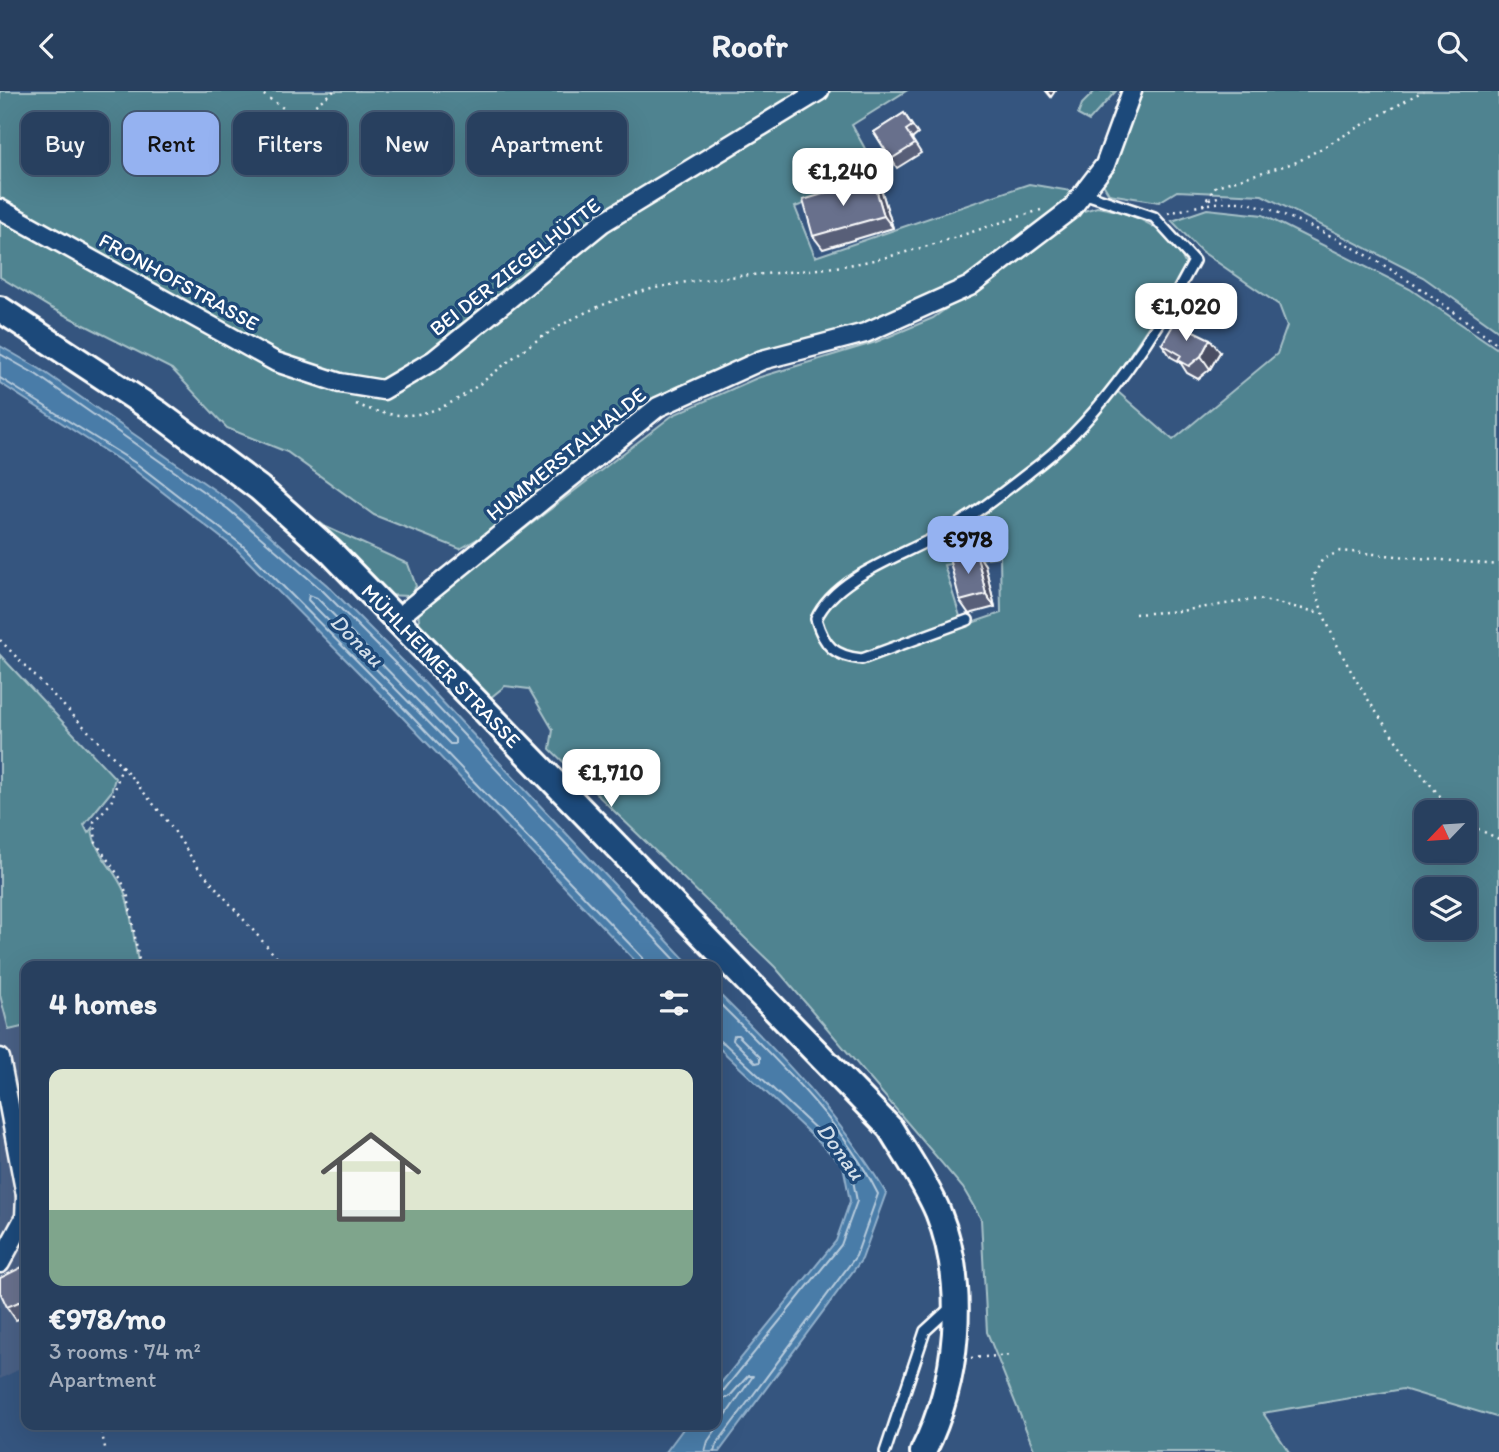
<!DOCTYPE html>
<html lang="en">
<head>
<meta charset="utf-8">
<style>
  body { margin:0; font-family:Itim,sans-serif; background:#304765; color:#f1f3f6; height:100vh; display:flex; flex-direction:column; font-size:26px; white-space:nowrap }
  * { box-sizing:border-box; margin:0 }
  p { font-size:23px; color:#a5afbd }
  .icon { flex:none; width:38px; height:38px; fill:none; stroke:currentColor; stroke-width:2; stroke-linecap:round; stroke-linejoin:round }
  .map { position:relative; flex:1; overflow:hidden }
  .sheet { position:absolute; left:21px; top:870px; width:700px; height:469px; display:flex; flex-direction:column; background:#28405f; border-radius:14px; box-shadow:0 7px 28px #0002,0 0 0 2px #445974 }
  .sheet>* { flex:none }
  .guide { position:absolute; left:21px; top:21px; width:700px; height:63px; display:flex; gap:14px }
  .needle { width:46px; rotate:245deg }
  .buttons { position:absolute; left:1414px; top:709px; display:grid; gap:14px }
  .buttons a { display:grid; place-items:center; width:63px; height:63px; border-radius:14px; background:#28405f; box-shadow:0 7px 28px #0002,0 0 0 2px #445974; font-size:35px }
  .price { position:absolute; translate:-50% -60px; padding:0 16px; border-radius:14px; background:#fff; color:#222; font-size:23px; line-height:46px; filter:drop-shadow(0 2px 4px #0008) }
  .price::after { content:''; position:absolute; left:50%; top:42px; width:21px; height:16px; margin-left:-10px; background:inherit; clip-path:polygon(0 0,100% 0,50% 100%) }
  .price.current { background:#95b2f1; color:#111 }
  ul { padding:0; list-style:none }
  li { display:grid; align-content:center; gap:14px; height:371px; padding:0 28px }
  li+li { border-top:2px solid #445974 }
  li span { display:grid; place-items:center; height:217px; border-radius:14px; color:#555 }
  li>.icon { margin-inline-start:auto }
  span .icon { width:126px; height:126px; fill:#fffc; stroke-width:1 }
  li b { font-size:30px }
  h2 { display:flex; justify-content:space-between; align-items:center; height:84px; padding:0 28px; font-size:30px }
  .pill { padding:0 24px; border-radius:14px; background:#28405f; box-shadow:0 7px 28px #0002,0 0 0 2px #445974; font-size:24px; line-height:63px }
  .pill.current { background:#95b2f1; color:#111 }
  header { display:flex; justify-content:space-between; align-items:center; height:91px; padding:0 28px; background:#28405f; font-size:32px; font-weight:700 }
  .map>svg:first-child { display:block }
  .built { fill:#486085 }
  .green { fill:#4f8390; stroke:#a7c1c8; stroke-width:2; fill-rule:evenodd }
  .water { fill:#4a7ca8; stroke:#92b0cb; stroke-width:2 }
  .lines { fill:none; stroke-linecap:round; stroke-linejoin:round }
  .shore { stroke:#b7cbdc; stroke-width:2 }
  .lane-casing { stroke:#fff; stroke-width:14 }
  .street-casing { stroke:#fff; stroke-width:23 }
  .secondary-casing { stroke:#fff; stroke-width:30 }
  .path { stroke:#fff; stroke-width:2.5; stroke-dasharray:2 5; stroke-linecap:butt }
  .lane { stroke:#1f4a7a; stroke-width:9 }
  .street { stroke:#1f4a7a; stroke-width:18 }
  .secondary { stroke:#1f4a7a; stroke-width:24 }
  .wall { fill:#595f78; stroke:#fff; stroke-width:2 }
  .shaded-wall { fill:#484e62; stroke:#fff; stroke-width:2 }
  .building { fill:#676f8c; stroke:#fff; stroke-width:2 }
  .labels { text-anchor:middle; stroke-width:7; stroke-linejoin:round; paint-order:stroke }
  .street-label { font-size:21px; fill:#fff; stroke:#1f4a7a }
  .water-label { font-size:23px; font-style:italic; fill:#d2dee9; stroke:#1f4a7a }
</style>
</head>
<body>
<header><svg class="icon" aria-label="back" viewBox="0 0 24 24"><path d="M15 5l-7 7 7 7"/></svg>Roofr<svg class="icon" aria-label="search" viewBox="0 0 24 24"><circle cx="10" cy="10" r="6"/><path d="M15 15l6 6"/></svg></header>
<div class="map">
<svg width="1499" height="1361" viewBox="0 0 1499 1361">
  <rect width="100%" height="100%" fill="#35557f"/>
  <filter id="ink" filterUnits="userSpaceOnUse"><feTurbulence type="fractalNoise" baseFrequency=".0143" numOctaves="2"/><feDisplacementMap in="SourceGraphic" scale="14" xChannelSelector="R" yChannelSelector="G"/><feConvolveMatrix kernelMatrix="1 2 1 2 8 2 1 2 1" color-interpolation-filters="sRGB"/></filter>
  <g filter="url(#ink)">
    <!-- built -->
    <path class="built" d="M0,904l9,35 17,-4v340l-26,13z"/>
    <!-- green -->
    <g class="green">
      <path d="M0,0h906l-54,34 28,51 -85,31 20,50 214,-73 54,9 -113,93 -105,47 -103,27 -104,47 -107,89 -91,53 -86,-34 -87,-63 -60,-24 -55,-59 -121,-61 -51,-31z"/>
      <path d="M1095,0h21l-27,30 -11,-6 4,-11z"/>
      <path d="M1138,0h361v240l-76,-54 -161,-82 -85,-4 -18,11 -50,-8 -6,-10z"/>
      <path d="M1097,116c40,6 73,22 90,60l-77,118 63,55 104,-86 10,-28 -8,-21 -78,-54 -29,-30 35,-12 56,6 147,74 89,61v1068l-96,-29 -140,24 26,39h-254l-48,-120 -6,-113 -18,-31 -188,-221 -225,-218 3,-19 -24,-41 -24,-3 -20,16 -65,-74 -2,-17 255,-196 84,-37 119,-36 57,-24 144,-105zM1000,465l1,57 -38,13 -19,-61zM1426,721h39v39h-39zM1426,798h39v38h-39z"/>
      <path d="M285,406l41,30 82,37 8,22 -7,10 -24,-1z"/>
      <path d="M0,564l115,123 -4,14 -27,33 4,8 4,-5c2,26 23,40 32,63 9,24 9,50 15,75h-113v60l-17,4 -9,-35z"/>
    </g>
    <!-- water -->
    <g class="water">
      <path d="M0,255l40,23 193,134 95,83 91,91 272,289h-51l-254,-266 -149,-150 -104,-81 -133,-86z"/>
      <path d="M716,900c63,62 124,125 170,202l-24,66 -143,193h-53l20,-27h30v-36l120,-148 14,-40 -7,-36 -127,-120z"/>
    </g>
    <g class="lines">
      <!-- shore -->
      <g class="shore">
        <path d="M0,263l37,21 191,134 95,82 91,91 267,284"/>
        <path d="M0,287l137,86 105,81 149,150 252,263 2,8"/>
        <path d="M309,504l8,3 138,141v5h-5l-142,-144z"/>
        <path d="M734,944h4l22,22v5l-4,1 -23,-23z"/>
        <path d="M716,949l8,3 125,117 8,41 -16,44 -117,145 -8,3"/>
        <path d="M705,1361l3,-11 45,-65h-5l-19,21 -13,4"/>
        <path d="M714,1361l2,-7 140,-189 22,-62c-37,-74 -104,-136 -162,-194"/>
      </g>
      <!-- lane casing -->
      <g class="lane-casing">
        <g id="lane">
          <path d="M968,529l-106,39c-28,-3 -38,-13 -46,-40 20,-43 86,-63 125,-85 35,-19 69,-47 100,-71 61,-48 117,-133 153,-202l-40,-44 -71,-24"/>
          <path d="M885,1361l40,-121 25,-23"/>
        </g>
      </g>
      <!-- street casing -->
      <g class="street-casing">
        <g id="street">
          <path d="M0,118l276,153 64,21 43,7 51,-30 168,-137 217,-132"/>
          <path d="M396,528l262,-212 104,-47 103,-27 105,-47 101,-77 34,-44 27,-74"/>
          <path d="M0,967l26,137"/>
          <path d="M0,1172l25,-46 1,-21"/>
        </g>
      </g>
      <!-- secondary casing -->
      <g class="secondary-casing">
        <path id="secondary" d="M0,218l158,104 101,75 71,63 560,577c16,27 36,55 48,84 30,75 20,170 -15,240"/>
      </g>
      <!-- path -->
      <g class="path">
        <path d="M258,0l40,27 36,-27"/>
        <path d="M1209,108l14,-3"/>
        <path d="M1203,114l13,-19 81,-24 126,-71"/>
        <path d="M1168,122c23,-5 46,-12 69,-11 22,1 42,11 61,19 74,31 138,77 201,124"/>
        <path d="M356,313c84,37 123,-27 186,-67 20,-13 44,-26 66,-34 75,-31 160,-25 240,-38 66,-11 129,-36 193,-55"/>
        <path d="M1135,523l45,-3 79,-12 62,14"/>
        <path d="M0,549l122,126 47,57 28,43 81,93"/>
        <path d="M122,675l-11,37 -17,18 2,22 25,36 7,18 12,69"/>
        <path d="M1454,721c-55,-61 -122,-154 -142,-233l10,-19 18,-9 159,14"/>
        <path d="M1465,732l34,16"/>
        <path d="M971,1267l40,-3"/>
        <path d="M100,1334l6,27"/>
      </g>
      <!-- lane -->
      <use href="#lane" class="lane"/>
      <!-- street -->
      <use href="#street" class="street"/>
      <!-- secondary -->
      <use href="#secondary" class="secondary"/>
    </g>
    <!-- wall -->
    <g class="wall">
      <path d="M904,22l14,21 -6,5 9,14 -24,15 -23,-36z"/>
      <path d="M882,101l11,36 -70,21 -10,-13z"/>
      <path d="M1162,253l58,8 -10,17 -12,10 -11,-6 -7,-11 -9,-5z"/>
      <path d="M976,461l9,13 10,42 -26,7 -9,-13z"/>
      <path d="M26,1174v51l-10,4 -9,-13z"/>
    </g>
    <!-- shaded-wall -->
    <g class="shaded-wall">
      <path d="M1046,0h9l-4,6z"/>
      <path d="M873,88l9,13 11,36 -9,-12z"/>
      <path d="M1210,248l10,13 -10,17 -9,-13z"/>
      <path d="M976,461l9,13 10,42 -9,-13z"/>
    </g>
    <!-- building -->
    <g class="building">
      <path d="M904,22l8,13 -6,4 9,14 -24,15 -17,-27z"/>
      <path d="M873,88l11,37 -71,20 -10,-36z"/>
      <path d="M1175,231l35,17 -9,17 -12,10 -11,-6 3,-5 -19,-11z"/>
      <path d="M976,461l10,42 -26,7 -11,-43z"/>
      <path d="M26,1174v34l-19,8 -7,-15v-14z"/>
    </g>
  </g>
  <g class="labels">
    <!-- street labels -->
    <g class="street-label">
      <text transform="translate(515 176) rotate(-38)" y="7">BEI DER ZIEGELHÜTTE</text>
      <text transform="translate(179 191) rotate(29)" y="7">FRONHOFSTRASSE</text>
      <text transform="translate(566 363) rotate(-39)" y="7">HUMMERSTALHALDE</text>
      <text transform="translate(441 575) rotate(46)" y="7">MÜHLHEIMER STRASSE</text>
    </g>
    <!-- water labels -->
    <g class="water-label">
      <text transform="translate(357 549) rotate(45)" y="8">Donau</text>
      <text transform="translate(841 1060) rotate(54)" y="8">Donau</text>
    </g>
  </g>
</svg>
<div class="buttons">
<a><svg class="needle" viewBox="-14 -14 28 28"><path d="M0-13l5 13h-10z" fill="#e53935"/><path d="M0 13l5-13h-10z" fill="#a5afbd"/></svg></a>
<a><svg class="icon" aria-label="layers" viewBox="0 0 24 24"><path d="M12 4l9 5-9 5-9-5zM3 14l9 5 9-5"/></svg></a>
</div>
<b class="price" style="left:843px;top:117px">€1,240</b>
<b class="price" style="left:1186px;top:252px">€1,020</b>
<b class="price current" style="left:968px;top:485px">€978</b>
<b class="price" style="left:611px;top:718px">€1,710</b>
<div class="guide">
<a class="pill">Buy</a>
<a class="pill current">Rent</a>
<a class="pill">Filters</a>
<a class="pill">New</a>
<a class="pill">Apartment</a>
</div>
<section class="sheet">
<h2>4 homes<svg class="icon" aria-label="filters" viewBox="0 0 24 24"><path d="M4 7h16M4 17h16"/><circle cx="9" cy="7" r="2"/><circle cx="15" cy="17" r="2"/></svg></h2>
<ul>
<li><span style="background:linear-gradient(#dfe7d0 65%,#7fa58c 0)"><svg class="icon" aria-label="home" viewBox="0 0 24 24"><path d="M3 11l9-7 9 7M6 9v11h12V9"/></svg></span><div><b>€978/mo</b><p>3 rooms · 74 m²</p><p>Apartment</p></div></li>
</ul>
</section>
</div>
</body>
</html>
